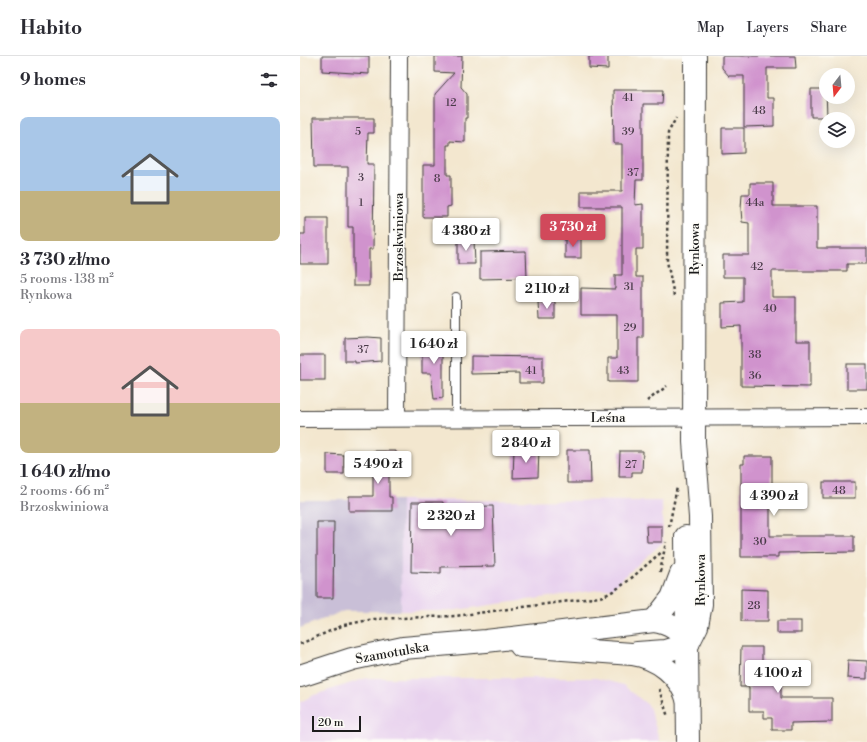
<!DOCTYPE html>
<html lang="en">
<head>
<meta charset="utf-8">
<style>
  body { margin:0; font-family:"Libre Bodoni",serif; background:#f7f7f7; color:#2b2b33; height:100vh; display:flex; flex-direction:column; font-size:15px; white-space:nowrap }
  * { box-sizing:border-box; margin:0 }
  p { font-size:13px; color:#7c7c81 }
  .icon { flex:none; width:22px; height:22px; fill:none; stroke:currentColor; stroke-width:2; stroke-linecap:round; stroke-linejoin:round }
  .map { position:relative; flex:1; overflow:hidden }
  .drawer { display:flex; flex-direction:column; background:#fff; width:300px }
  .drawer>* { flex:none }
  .needle { width:26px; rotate:196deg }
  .tools { position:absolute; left:519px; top:12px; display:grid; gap:8px }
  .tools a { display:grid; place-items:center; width:36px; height:36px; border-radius:50%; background:#fff; box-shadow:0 4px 16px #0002; font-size:20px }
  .scale { position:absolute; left:12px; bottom:10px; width:49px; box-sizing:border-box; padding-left:4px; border:2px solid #1c1c1c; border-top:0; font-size:11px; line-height:14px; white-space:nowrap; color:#1c1c1c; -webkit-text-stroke:3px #fdfcf7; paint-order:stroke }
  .price { position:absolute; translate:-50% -34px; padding:0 9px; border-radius:4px; background:#fff; color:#222; font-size:13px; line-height:26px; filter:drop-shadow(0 1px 2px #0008) }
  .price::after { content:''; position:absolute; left:50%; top:24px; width:12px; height:9px; margin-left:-6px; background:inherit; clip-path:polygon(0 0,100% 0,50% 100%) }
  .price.active { background:#d1495b; color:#fff }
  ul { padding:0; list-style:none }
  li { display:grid; align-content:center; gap:8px; height:212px; padding:0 20px }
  li span { display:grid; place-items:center; height:124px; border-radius:8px; color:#555 }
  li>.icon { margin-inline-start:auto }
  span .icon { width:72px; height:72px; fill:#fffc; stroke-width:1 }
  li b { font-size:17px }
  h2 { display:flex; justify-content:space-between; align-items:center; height:48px; padding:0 20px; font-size:17px }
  header { display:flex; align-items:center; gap:24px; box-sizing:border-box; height:56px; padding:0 20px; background:#fff; border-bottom:1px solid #e1e1e2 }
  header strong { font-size:19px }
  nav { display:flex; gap:22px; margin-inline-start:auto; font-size:14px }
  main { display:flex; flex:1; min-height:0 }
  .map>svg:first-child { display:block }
  .built { fill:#e8d2ee }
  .industrial { fill:#c9bfd7 }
  .building { fill:#d093cd }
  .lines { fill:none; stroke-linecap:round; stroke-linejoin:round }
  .lane-casing { stroke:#3c3a37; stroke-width:10 }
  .street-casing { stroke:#3c3a37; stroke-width:18 }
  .secondary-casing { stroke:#3c3a37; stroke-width:24 }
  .path { stroke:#3c3a37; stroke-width:2.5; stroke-dasharray:3 3; stroke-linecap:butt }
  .lane { stroke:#fff; stroke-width:8 }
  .street { stroke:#fff; stroke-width:16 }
  .secondary { stroke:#fff; stroke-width:22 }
  .labels { text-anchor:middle; stroke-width:3; stroke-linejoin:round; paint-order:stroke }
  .number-label { font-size:11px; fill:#493a48 }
  .street-label { font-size:13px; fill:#1c1c1c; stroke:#fdfcf7 }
</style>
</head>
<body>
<header>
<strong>Habito</strong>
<nav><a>Map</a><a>Layers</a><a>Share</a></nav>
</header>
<main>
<section class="drawer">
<h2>9 homes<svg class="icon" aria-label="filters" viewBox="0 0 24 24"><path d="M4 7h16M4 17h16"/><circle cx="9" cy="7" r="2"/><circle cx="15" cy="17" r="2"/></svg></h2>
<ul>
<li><span style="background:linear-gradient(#a9c7e8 60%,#c2b280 0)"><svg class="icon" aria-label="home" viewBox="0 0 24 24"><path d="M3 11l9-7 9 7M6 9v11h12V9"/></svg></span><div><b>3 730 zł/mo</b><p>5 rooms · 138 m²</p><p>Rynkowa</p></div></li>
<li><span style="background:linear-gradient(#f6c9c9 60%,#c2b280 0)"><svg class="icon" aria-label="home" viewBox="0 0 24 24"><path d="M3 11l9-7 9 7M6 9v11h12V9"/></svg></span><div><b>1 640 zł/mo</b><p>2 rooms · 66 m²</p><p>Brzoskwiniowa</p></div></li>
</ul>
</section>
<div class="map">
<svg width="567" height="686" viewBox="0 0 567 686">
  <rect width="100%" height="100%" fill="#fdfcf7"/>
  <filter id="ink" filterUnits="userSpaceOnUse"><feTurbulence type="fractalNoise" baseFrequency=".025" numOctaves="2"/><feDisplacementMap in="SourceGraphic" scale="8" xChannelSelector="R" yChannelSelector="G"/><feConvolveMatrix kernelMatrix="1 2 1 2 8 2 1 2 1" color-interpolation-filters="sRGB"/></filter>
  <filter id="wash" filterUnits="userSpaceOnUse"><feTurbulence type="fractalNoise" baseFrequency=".012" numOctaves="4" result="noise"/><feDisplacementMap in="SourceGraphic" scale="16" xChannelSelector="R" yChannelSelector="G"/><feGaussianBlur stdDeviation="0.9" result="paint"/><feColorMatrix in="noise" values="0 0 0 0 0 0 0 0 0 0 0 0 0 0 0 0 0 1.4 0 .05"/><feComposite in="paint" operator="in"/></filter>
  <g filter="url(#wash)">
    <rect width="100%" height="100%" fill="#f3e7cf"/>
    <!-- built -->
    <g class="built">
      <path d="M101,444l261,1 1,41 -51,46 -163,23h-48z"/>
      <path d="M67,622h229l27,7 26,21 11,36h-360v-40l14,-7z"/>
    </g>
    <!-- industrial -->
    <path class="industrial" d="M0,444h101v111h-57l-44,17z"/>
    <g id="blocks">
      <!-- building -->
      <g class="building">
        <path d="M22,0h47v18l-47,-3z"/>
        <path d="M135,0h27l-1,31 6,7v24h-2v24l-15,-1v4h-3v30h4v31l-4,1v10h-24v-52h12v-71l19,-21 -19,-1z"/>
        <path d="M289,0h19v13l-19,-1z"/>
        <path d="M422,0h73l1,12h-29v30h7v28l-30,1v-51h-15l-7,-8z"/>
        <path d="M511,33h15l1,28h-16z"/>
        <path d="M313,34h50l-1,14h-19v76h-7l-1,25 8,-1v45h-7v28h7v61h-5v44h-30v-24h9v-43h-36v-27l34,1v-14h7v-68h-41v-16h41v-47h-8z"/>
        <path d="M13,62h61v15h-6l-1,31h7l-1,85h-4v37h-16v-59h-5v-60h-34z"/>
        <path d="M422,72h22v25l-22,1z"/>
        <path d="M450,127h23v23h44v42h50v16h-20v7h-75v26h24v44h14v46l-69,-1v-60l-19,1v-24l21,-1v-25h-20v-22h26v-32l-7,-1 -1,-13 1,-15h8z"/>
        <path d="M5,162h23v46h-28v-30h5z"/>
        <rect x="265" y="181" width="16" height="21"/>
        <path d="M174,184l1,24h-17v-23z"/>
        <path d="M226,195l1,27 -47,1v-27z"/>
        <path d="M238,246h17v17h-16z"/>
        <path d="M68,281l13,1v23l-26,2v-2h-10v-23z"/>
        <path d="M122,285h21v57l-9,1 -3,-26h-9z"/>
        <rect x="0" y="299" width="25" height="25"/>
        <path d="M171,300l72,1v26h-24v-10l-48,1z"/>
        <rect x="547" y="308" width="20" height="25"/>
        <path d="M239,393l-1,28 -25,1 1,-28z"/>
        <path d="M267,394h23l1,33h-24z"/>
        <path d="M73,395h23v20l-7,1v25h3v14h-43v-15h24z"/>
        <path d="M320,395h23l-1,21h-10v5h-13z"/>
        <path d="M27,398l17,1v19h-17z"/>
        <path d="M444,400h28v30h21v15h-23v35h84v16l-76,1v4h-37v-93h3z"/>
        <rect x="523" y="426" width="32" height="16"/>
        <path d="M112,446h31v5l50,-1 2,60 -54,1v6l-30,-1z"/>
        <path d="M17,466h17l-1,76h-16z"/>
        <path d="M346,470h16v16h-15z"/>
        <path d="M441,533l27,1v31h-27z"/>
        <rect x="477" y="565" width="24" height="12"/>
        <path d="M441,591h21v15h19v36h51v24l-41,1v7h-19v-12h-8v-7h-15v-24h-9z"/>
        <path d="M548,604l19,1v18l-20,-1z"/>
      </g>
    </g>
  </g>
  <g filter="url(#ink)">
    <use href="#blocks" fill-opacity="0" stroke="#3c3a37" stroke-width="1"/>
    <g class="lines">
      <!-- lane casing -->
      <g class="lane-casing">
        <path id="lane" d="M156,241v121"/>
      </g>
      <!-- street casing -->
      <g class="street-casing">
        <g id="street">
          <path d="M97,362l2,-362"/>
          <path d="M0,363l567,-2"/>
        </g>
      </g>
      <!-- secondary casing -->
      <g class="secondary-casing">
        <g id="secondary">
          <path d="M386,481l2,205"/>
          <path d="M354,565l18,-23 9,-24"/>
          <path d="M388,588l9,-18 4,-22 -1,-87 -6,-75 1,-386"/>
          <path d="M221,590l111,8c26,4 49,21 56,48"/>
          <path d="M337,597l28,-2 23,-7"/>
          <path d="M0,620l52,-17 51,-11 83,-7 168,-20c15,2 27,9 34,23"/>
        </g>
      </g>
      <!-- path -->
      <g class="path">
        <path d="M374,240l-7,-35 1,-128 8,-15"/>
        <path d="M347,345l20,-15"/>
        <path d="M369,471l8,-40"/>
        <path d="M360,516l6,-30"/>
        <path d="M0,588l44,-19 30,-6 81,-3 145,-19c24,-8 42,-30 62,-45"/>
        <path d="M359,633l9,28"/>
      </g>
      <!-- lane -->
      <use href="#lane" class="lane"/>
      <!-- street -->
      <use href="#street" class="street"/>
      <!-- secondary -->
      <use href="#secondary" class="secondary"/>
    </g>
  </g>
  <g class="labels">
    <!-- number labels -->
    <g class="number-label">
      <text x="328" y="45">41</text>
      <text x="151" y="50">12</text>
      <text x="459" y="58">48</text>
      <text x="58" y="79">5</text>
      <text x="328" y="79">39</text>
      <text x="333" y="120">37</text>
      <text x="61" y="125">3</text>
      <text x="137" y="126">8</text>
      <text x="61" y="150">1</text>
      <text x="455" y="150">44a</text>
      <text x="457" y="214">42</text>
      <text x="329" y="234">31</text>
      <text x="470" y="256">40</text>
      <text x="330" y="275">29</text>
      <text x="63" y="297">37</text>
      <text x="455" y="302">38</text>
      <text x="231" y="318">41</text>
      <text x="323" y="318">43</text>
      <text x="455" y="323">36</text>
      <text x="331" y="412">27</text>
      <text x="539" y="438">48</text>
      <text x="460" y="489">30</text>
      <text x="454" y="553">28</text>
    </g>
    <!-- street labels -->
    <g class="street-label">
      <text transform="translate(98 181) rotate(-90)" y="5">Brzoskwiniowa</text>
      <text transform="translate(394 193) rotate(-90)" y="5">Rynkowa</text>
      <text x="308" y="366">Leśna</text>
      <text transform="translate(400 524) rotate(-90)" y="5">Rynkowa</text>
      <text transform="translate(92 596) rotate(-10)" y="5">Szamotulska</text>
    </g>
  </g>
</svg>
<div class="tools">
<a><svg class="needle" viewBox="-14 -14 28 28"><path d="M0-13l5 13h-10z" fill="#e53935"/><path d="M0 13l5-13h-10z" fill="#7c7c81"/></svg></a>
<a><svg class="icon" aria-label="layers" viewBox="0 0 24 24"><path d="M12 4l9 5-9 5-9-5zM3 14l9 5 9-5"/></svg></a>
</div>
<div class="scale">20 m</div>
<b class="price active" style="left:273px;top:192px">3 730 zł</b>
<b class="price" style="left:166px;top:196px">4 380 zł</b>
<b class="price" style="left:247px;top:254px">2 110 zł</b>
<b class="price" style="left:134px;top:309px">1 640 zł</b>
<b class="price" style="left:226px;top:408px">2 840 zł</b>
<b class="price" style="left:78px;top:429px">5 490 zł</b>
<b class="price" style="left:474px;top:461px">4 390 zł</b>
<b class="price" style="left:151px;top:481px">2 320 zł</b>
<b class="price" style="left:478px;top:638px">4 100 zł</b>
</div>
</main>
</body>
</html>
